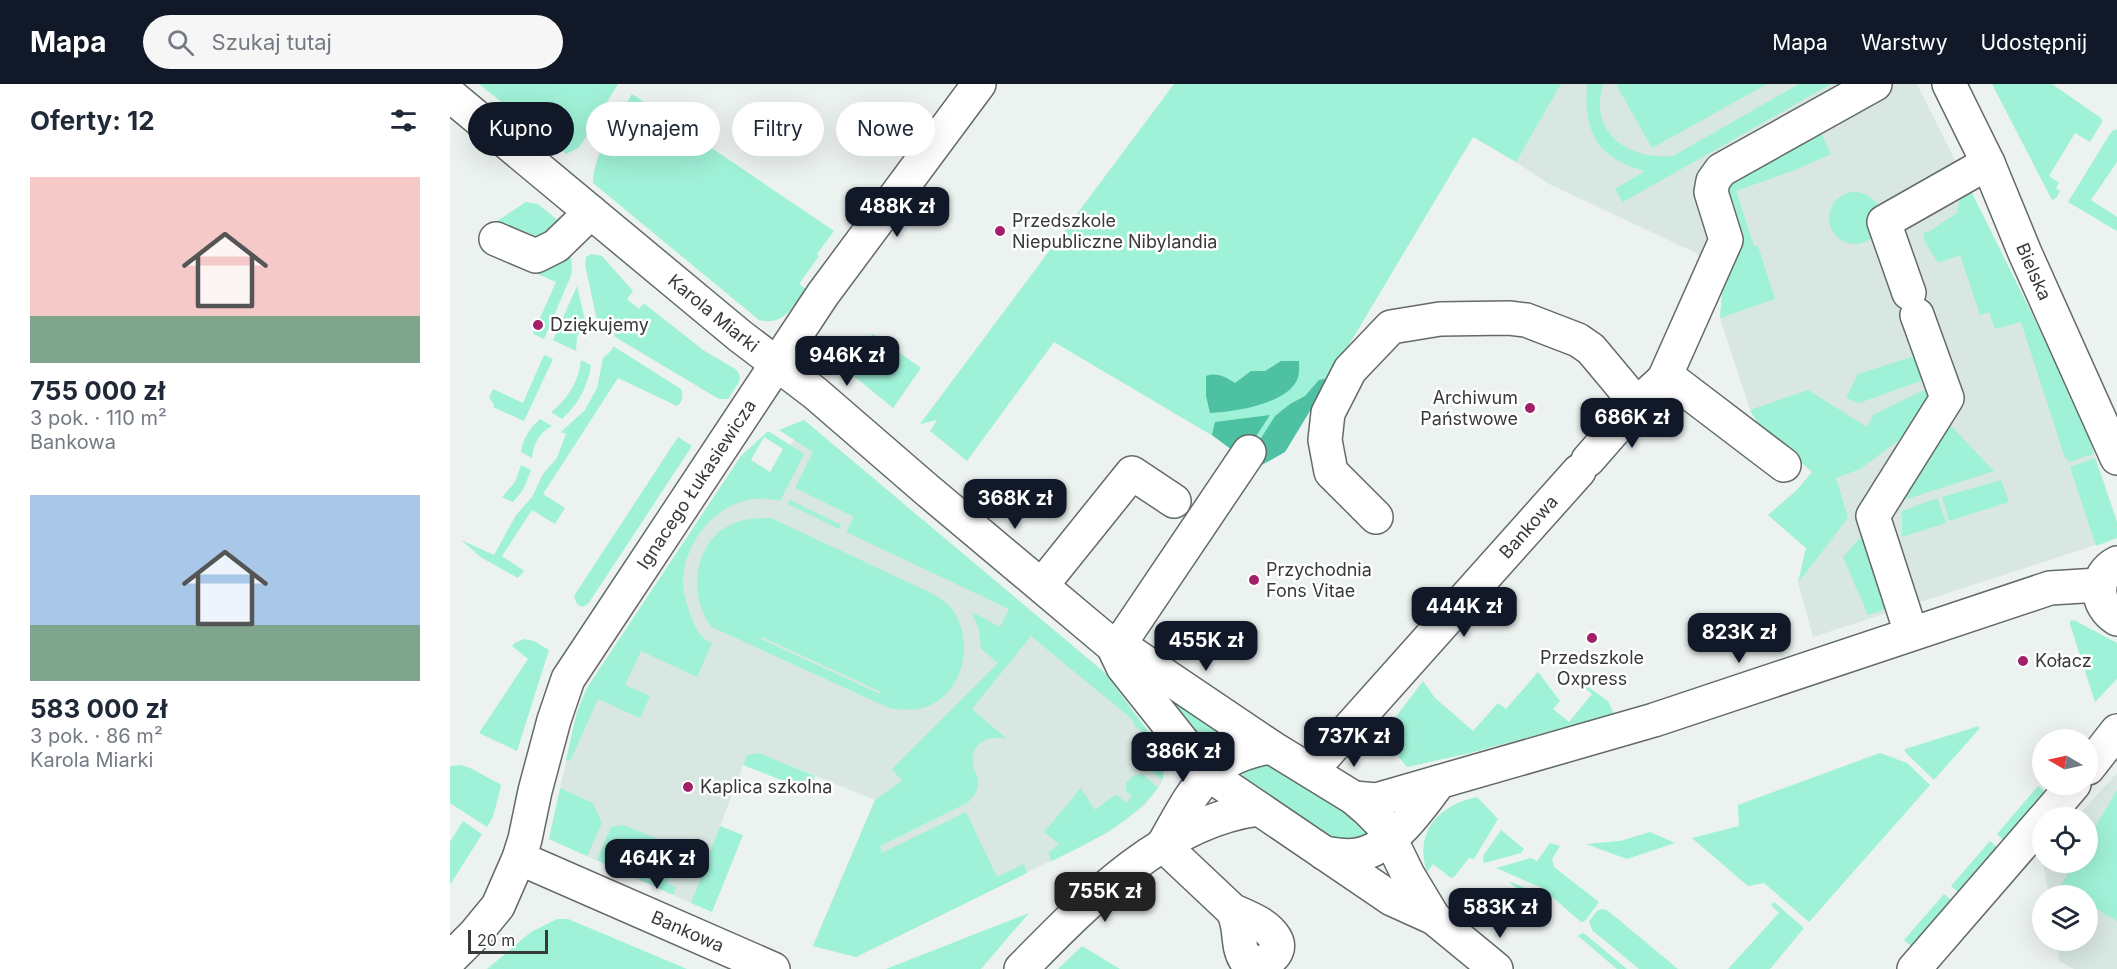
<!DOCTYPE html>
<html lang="pl">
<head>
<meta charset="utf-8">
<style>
  body { margin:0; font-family:Inter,sans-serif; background:#f6f6f7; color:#1f2937; height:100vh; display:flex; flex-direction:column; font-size:22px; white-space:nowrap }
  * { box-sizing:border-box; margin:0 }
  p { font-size:20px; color:#747a83 }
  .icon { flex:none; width:33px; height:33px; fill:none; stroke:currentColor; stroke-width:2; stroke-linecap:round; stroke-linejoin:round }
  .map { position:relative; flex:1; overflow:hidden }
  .side { display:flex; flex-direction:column; background:#fff; width:450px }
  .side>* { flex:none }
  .guide { position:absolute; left:18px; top:18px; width:570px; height:54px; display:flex; gap:12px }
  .needle { width:39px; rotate:279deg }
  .tools { position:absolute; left:1582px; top:645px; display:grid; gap:12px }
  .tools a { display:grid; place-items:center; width:66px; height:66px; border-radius:50%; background:#fff; box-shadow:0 6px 24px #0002; font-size:30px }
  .scale { position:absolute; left:18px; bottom:15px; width:80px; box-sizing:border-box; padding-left:6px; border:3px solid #383a39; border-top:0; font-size:16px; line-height:21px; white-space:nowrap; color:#383a39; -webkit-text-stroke:4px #fff; paint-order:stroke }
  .price { position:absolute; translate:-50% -51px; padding:0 14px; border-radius:12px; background:#111827; color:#fff; font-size:20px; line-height:39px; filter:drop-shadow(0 2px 3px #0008) }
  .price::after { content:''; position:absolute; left:50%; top:36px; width:18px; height:14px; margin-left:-9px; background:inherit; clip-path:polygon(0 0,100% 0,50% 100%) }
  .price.current { background:#222; color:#fff }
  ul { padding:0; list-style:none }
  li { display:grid; align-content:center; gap:12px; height:318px; padding:0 30px }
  li span { display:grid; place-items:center; height:186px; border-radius:0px; color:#555 }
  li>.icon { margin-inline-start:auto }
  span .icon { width:108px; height:108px; fill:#fffc; stroke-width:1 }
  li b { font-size:26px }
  h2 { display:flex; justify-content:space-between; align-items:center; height:72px; padding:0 30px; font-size:26px }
  .tag { padding:0 21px; border-radius:27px; background:#fff; box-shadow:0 6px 24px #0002; font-size:21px; line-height:54px }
  .tag.current { background:#111827; color:#fff }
  header { display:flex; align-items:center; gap:36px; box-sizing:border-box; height:84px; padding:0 30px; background:#111827; color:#fff }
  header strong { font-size:28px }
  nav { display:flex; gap:33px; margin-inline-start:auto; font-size:21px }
  .search { width:420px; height:54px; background:#f6f6f7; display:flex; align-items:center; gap:15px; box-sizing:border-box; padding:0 21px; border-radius:33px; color:#747a83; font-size:22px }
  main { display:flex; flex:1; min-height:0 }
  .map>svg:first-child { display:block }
  .built { fill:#d8e7e1 }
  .green { fill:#9ff1d7; fill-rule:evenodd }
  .forest { fill:#4dc1a2 }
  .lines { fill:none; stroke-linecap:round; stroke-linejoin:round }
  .minor-casing { stroke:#646a68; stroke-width:36 }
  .minor { stroke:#fff; stroke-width:33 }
  .poi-dot { fill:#a41f6a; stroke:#fff; stroke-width:2 }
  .labels { text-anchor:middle; stroke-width:5; stroke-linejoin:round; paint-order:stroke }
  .poi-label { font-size:18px; fill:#383a39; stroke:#fff; text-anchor:start }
  .street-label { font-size:18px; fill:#383a39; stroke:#fff }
</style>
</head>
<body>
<header>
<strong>Mapa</strong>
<div class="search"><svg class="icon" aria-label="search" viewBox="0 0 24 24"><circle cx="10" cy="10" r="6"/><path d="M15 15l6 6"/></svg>Szukaj tutaj</div>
<nav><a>Mapa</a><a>Warstwy</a><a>Udostępnij</a></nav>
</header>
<main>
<section class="side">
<h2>Oferty: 12<svg class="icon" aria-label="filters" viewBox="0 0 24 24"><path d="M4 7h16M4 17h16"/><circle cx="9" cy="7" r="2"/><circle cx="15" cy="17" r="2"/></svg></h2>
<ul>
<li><span style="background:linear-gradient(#f6c9c9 75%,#7fa58c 0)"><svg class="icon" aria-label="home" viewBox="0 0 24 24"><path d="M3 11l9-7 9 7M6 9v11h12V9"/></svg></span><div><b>755 000 zł</b><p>3 pok. · 110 m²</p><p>Bankowa</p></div></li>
<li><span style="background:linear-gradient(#a9c7e8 70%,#7fa58c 0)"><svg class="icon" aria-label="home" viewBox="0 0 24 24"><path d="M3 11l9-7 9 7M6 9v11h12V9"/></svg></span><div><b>583 000 zł</b><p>3 pok. · 86 m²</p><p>Karola Miarki</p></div></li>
</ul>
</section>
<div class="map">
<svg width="1667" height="885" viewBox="0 0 1667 885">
  <rect width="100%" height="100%" fill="#ecf2f0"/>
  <!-- built -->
  <g class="built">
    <path d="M1111,0h356l164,329 36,109v16l-304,99 -15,-54 8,-35 -38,-33 29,-25 15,-18 -53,-47 -9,-15 -30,-92 3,-37 -27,-28 -147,-69 -33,-22z"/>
    <path d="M356,338l299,251 56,76 5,14 -5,21 -17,22 -37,27 -251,124 -43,-11 62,-146 -116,-47 -12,2 -56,148 -142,-64 28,-127 10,-24 154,-232 29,19z"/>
    <path d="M1667,689v196h-43l-15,-8 -3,-20 32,-1v-44l-39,-1 -6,-32 45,-1v-44l-11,-1z"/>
  </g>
  <!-- green -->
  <g class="green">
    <path d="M29,0h139l-34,56 -6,8 -12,6z"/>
    <path d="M724,0h387l-45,78 -43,-25 -188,315 -53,-2 -14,-11 -164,-97 -87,119 -37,-30 7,-11 -17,4z"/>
    <path d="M1137,0h16c-15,49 25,76 70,72l126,-72h32l-208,118 -8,-13 30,-18c-47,-12 -62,-39 -58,-87z"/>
    <path d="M1166,0h151l-115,64z"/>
    <path d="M1542,0h60l49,34 1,4 -12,20 -15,-9 -26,43 10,7 -3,5 4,3 -4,7 -4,2z"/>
    <path d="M182,10l202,137 -17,23 2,2 -20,28 7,5c-13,18 -22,37 -47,31l-166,-137c1,-32 24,-62 39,-89z"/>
    <path d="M1368,42l13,28 -36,16 -59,21 18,55h4l17,53 -55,19 3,-37 -3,-92z"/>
    <path d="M1667,45v33l-26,38 26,17v14l-49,-29 40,-65 4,-6z"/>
    <path d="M1519,103l112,226 13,41 -25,8 -2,-4h-2l-44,-136 -26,7 -6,-17 -9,3 -20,-60 -22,8 -14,-23v-8l3,1 30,-20 4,-22z"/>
    <circle cx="1405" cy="134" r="26"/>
    <path d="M76,118l12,2 23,19 -3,5 -25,12 -39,-17z"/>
    <path d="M141,170l11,2 31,35 -6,8 12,10 4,-5 3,1 57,45 34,20 3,7 -1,5 -11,17h-9l-104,-62 -2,-9 -16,-8 -12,-55 1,-8z"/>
    <path d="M121,171l1,16 -2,7 -26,61 -11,-5 23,-52 -18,-8 1,-4z"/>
    <path d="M127,202l9,38 -9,12 -1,15 -23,-11z"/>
    <path d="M423,250l48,34 -28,40 -50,-41z"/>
    <path d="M163,262l68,43c3,7 1,13 -4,17l-59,-28 -75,116 22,14 -10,16 -23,-14 -30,46 22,15 -6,7 -36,-20 -21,-18 33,15 22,-40 16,-18 11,-23 14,-16 9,-24 -5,-2 24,-22 12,-22 6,-30 9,-8z"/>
    <path d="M94,271l9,4 -29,62 -31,-14 1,-3 -5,-6 4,-9 30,14z"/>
    <path d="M1465,272l11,23 -67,24 -13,-5 12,-24z"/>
    <path d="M131,276l10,5c-3,21 -13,40 -29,54l-11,-7c17,-13 28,-31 30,-52z"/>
    <path d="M1480,303l8,24 -78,58 -24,9 12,40 -50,65 8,-35 -38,-33 29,-25 15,-18 -53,-47 -9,-15 58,-20 59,37 6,-12z"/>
    <path d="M90,335l12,7c-12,6 -19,18 -20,32l-11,-6c2,-14 9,-24 19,-33z"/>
    <path d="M354,336l301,253 56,76 5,14 -4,18c-19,-19 -23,-19 -14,-45l-14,-11 -1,-5 -102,-84 -59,73 35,30c-18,-5 -38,5 -34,26 1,7 6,11 5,18 0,8 -5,15 -11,20l-87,43 2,7 84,-41 31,65 27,-13 3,9 -171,84 -43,-11 62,-146 27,-19 -10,-12 106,-106 -17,-14 -2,-19 -7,-18 28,15 9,-18 -163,-77 8,-15 -59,-29 18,-36 -34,-22z"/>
    <path d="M1499,340l45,47 -87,28 -6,-2z"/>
    <path d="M318,347l36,23 -24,47c-49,-14 -94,31 -97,78 -1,13 5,28 9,40 4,10 9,20 20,24l-15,34 -56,-26 -16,34 25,11 -10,22 -42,-19 -28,62 -4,-1 11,-48 10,-24 154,-232zM314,353l19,12 -13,23 -19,-12z"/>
    <path d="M228,353l14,9 -104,158 -6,3 -5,-3 -3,-8z"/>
    <path d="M1645,374l22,64v16l-21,8 -26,-79z"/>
    <path d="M71,381l10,5 -8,20 -10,12 -11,-5 13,-15z"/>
    <path d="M1551,396l8,22 -60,19 -7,-24z"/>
    <path d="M1485,415h3l8,24 -44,14v-26z"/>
    <path d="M340,416l51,25 -2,4 -51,-25z"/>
    <path d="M321,434l160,75c7,4 16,9 21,16 23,32 12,84 -26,98 -12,4 -25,3 -37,1l-177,-81c-24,-29 -19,-84 18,-102 12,-6 27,-7 41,-7zM312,553l119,55 -1,2 -119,-55z"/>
    <path d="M1411,453l12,6 16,65 -21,7 -25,-58z"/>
    <path d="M1624,536l43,23v36l-22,23 -25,-78v-3z"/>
    <path d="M74,555l10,2 15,9 -32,101 -38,-18 49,-74 -16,-13 3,-3z"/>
    <path d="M1088,588l22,29 -7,8 16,13 23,-28 -16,-13 1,-2 31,22 6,13 -144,39 -63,14 -18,-22v-19l34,-45 12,17 38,33 25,-28 8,6z"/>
    <path d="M702,601l88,54 -29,21z"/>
    <path d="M1529,642v3l-45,51 -29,-28v-3z"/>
    <path d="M309,669l56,23 -6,15 -66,-26 4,-10z"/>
    <path d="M1430,669l27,10 23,22 -121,137 -45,-39 -16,3 -56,-48 47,-12 -1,-21z"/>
    <path d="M820,676l84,48 15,27 -32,11 -95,-66 2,-13z"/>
    <path d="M11,681l9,3 30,16 1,2 -8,31 -6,10 -37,-24v-37z"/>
    <path d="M693,690l15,14c-28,36 -66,53 -106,73l-4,-8 11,-9 -15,-12 37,-44 14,22 17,-13 5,-2 9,8 6,-7 -6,-5v-8l8,-8z"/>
    <path d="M1588,702l7,6 -42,48 -6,-6z"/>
    <path d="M110,704l33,15 9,20 -15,33 -38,-17z"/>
    <path d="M1667,706v131l-29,-17v-8l-14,-1 -14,-8 14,-24 14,-1v-23z"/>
    <path d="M1027,713l21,22 -24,40 -5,-1 -15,19 -3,1 -18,-14 -6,8c-13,-40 11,-67 50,-75z"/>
    <path d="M13,737l19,13 -32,51v-43z"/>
    <path d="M173,741l60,24 4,11 -4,9 -8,-3 -8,17 9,4 -3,8 -76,-35 14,-33z"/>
    <path d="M270,742l23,9 -31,77 -21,-9z"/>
    <path d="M1051,746l23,19 -3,4 -37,10 -1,-7z"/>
    <path d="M1200,748l25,11 -48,16 -41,-15 34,-3z"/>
    <path d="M1540,757l7,6 -39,45 -7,-6z"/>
    <path d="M1100,759l10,3 -8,13 2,8 45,35 -14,19 -4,1 -39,-34 -46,-20 35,-10 6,3z"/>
    <path d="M1061,798l25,11 13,10 -4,8 -9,-8 -4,4 -14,-12 3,-4 -11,-8z"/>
    <path d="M1494,810l7,6 -40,46 -7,-6z"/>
    <path d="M1324,818l30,26 -34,41h-42l51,-56 -8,-8z"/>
    <path d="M1152,825l5,1 71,59h-39l-47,-39 -3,-9 8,-10z"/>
    <path d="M579,829l-48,56h-95z"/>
    <path d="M107,835h11l119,50h-200l44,-37z"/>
    <path d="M1132,849l3,1 42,35h-10l-39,-33z"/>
    <path d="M632,862l38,23h-62z"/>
  </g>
  <!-- forest -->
  <g class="forest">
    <path d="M831,277h18c0,6 1,13 -2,19 -11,24 -63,32 -87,33l-4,-17v-20c12,-4 19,1 29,7l16,-12h14z"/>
    <path d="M880,294l-45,74 -34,19v-17l24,-38 15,-12 15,-8 14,-16z"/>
    <path d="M820,331l-23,35h-15l-20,-15 3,-13z"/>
  </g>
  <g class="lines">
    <!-- minor casing -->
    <g class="minor-casing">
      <g id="minor">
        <path id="s1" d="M1499,0l39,79 37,90 92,205"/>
        <path id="s2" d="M0,11l290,241 75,57 111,96 187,157 20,8 138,93 83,51 14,12 13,13 9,15 18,37 26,43"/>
        <path d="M46,155l40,17 20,-10 35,-34"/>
        <path d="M1459,209l-25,-71 104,-59"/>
        <path d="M1214,295l62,-139 -15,-48 2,-11 8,-11 154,-86"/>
        <path d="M1138,376l49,-56 27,-25 11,3 109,83"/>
        <path d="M926,433l-45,-45 -6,-32 3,-27 22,-43 41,-43 49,-8 69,-1 17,2 52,20 13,9 46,55"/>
        <path d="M1667,479c-24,12 -22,43 0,56"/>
        <path d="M592,501l90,-112 42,28"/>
        <path d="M1461,549l-38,-117 74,-118 -30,-83"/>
        <path d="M663,562l14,-13 122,-181"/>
        <path d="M664,564l9,19 85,107 184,125 42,19 62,51"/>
        <path d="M1638,684l29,-37"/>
        <path id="s3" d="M861,687l268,-300"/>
        <path d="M904,714l22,2 278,-80 396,-132 49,-3"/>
        <path d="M1595,734l29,-34"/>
        <path d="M713,761l69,65c10,15 4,35 13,49 13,10 41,-3 30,-21 -9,-15 -29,-21 -43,-28"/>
        <path d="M713,761c30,-52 43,-88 108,-98"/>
        <path d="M874,769c11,2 22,4 33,2 35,-6 62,-46 82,-73"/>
        <path id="s4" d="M69,774l254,111"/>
        <path id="s5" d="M0,875l25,-25 23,-28 21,-48 6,-19 10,-48 19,-71 14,-41 255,-385 156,-210"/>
        <path d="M571,885c64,-65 143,-148 238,-160"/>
        <path d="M1464,885l129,-149"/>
      </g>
    </g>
    <!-- minor -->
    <use href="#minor" class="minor"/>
  </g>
  <!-- markers -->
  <g class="poi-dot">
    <circle cx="550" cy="147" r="6"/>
    <circle cx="88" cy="241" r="6"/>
    <circle cx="1080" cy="324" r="6"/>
    <circle cx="804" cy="496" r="6"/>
    <circle cx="1142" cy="554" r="6"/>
    <circle cx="1573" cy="577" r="6"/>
    <circle cx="238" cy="703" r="6"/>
  </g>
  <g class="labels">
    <!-- poi labels -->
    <g class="poi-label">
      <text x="562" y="143">Przedszkole<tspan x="562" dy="21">Niepubliczne Nibylandia</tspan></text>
      <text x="100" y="247">Dziękujemy</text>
      <text x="1068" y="320" text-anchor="end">Archiwum<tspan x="1068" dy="21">Państwowe</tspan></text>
      <text x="816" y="492">Przychodnia<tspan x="816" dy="21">Fons Vitae</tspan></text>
      <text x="1142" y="580" text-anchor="middle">Przedszkole<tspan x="1142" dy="21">Oxpress</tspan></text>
      <text x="1585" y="583">Kołacz</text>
      <text x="250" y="709">Kaplica szkolna</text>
    </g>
    <!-- street labels -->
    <g class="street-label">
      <text dy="6" stroke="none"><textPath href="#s1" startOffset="206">Bielska</textPath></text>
      <text dy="6" stroke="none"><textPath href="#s2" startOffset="342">Karola Miarki</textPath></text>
      <text dy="6" stroke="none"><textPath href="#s5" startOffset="543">Ignacego Łukasiewicza</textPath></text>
      <text dy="6" stroke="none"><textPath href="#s3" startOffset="327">Bankowa</textPath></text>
      <text dy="6" stroke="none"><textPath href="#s4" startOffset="184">Bankowa</textPath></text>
    </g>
  </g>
</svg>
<div class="tools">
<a><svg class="needle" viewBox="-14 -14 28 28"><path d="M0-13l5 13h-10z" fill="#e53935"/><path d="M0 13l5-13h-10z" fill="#747a83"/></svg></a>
<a><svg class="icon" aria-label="locate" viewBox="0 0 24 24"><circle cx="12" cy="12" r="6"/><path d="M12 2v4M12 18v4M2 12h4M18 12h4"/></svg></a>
<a><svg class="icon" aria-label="layers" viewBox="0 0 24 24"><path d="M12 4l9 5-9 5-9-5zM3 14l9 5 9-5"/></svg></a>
</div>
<div class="scale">20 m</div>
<b class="price" style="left:447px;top:154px">488K zł</b>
<b class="price" style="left:397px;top:303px">946K zł</b>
<b class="price" style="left:1182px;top:365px">686K zł</b>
<b class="price" style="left:565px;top:446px">368K zł</b>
<b class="price" style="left:1014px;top:554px">444K zł</b>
<b class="price" style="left:1289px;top:580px">823K zł</b>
<b class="price" style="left:756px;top:588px">455K zł</b>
<b class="price" style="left:904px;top:684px">737K zł</b>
<b class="price" style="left:733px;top:699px">386K zł</b>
<b class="price" style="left:207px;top:806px">464K zł</b>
<b class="price current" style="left:655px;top:839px">755K zł</b>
<b class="price" style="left:1050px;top:855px">583K zł</b>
<div class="guide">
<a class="tag current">Kupno</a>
<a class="tag">Wynajem</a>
<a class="tag">Filtry</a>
<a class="tag">Nowe</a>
</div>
</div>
</main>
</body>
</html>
